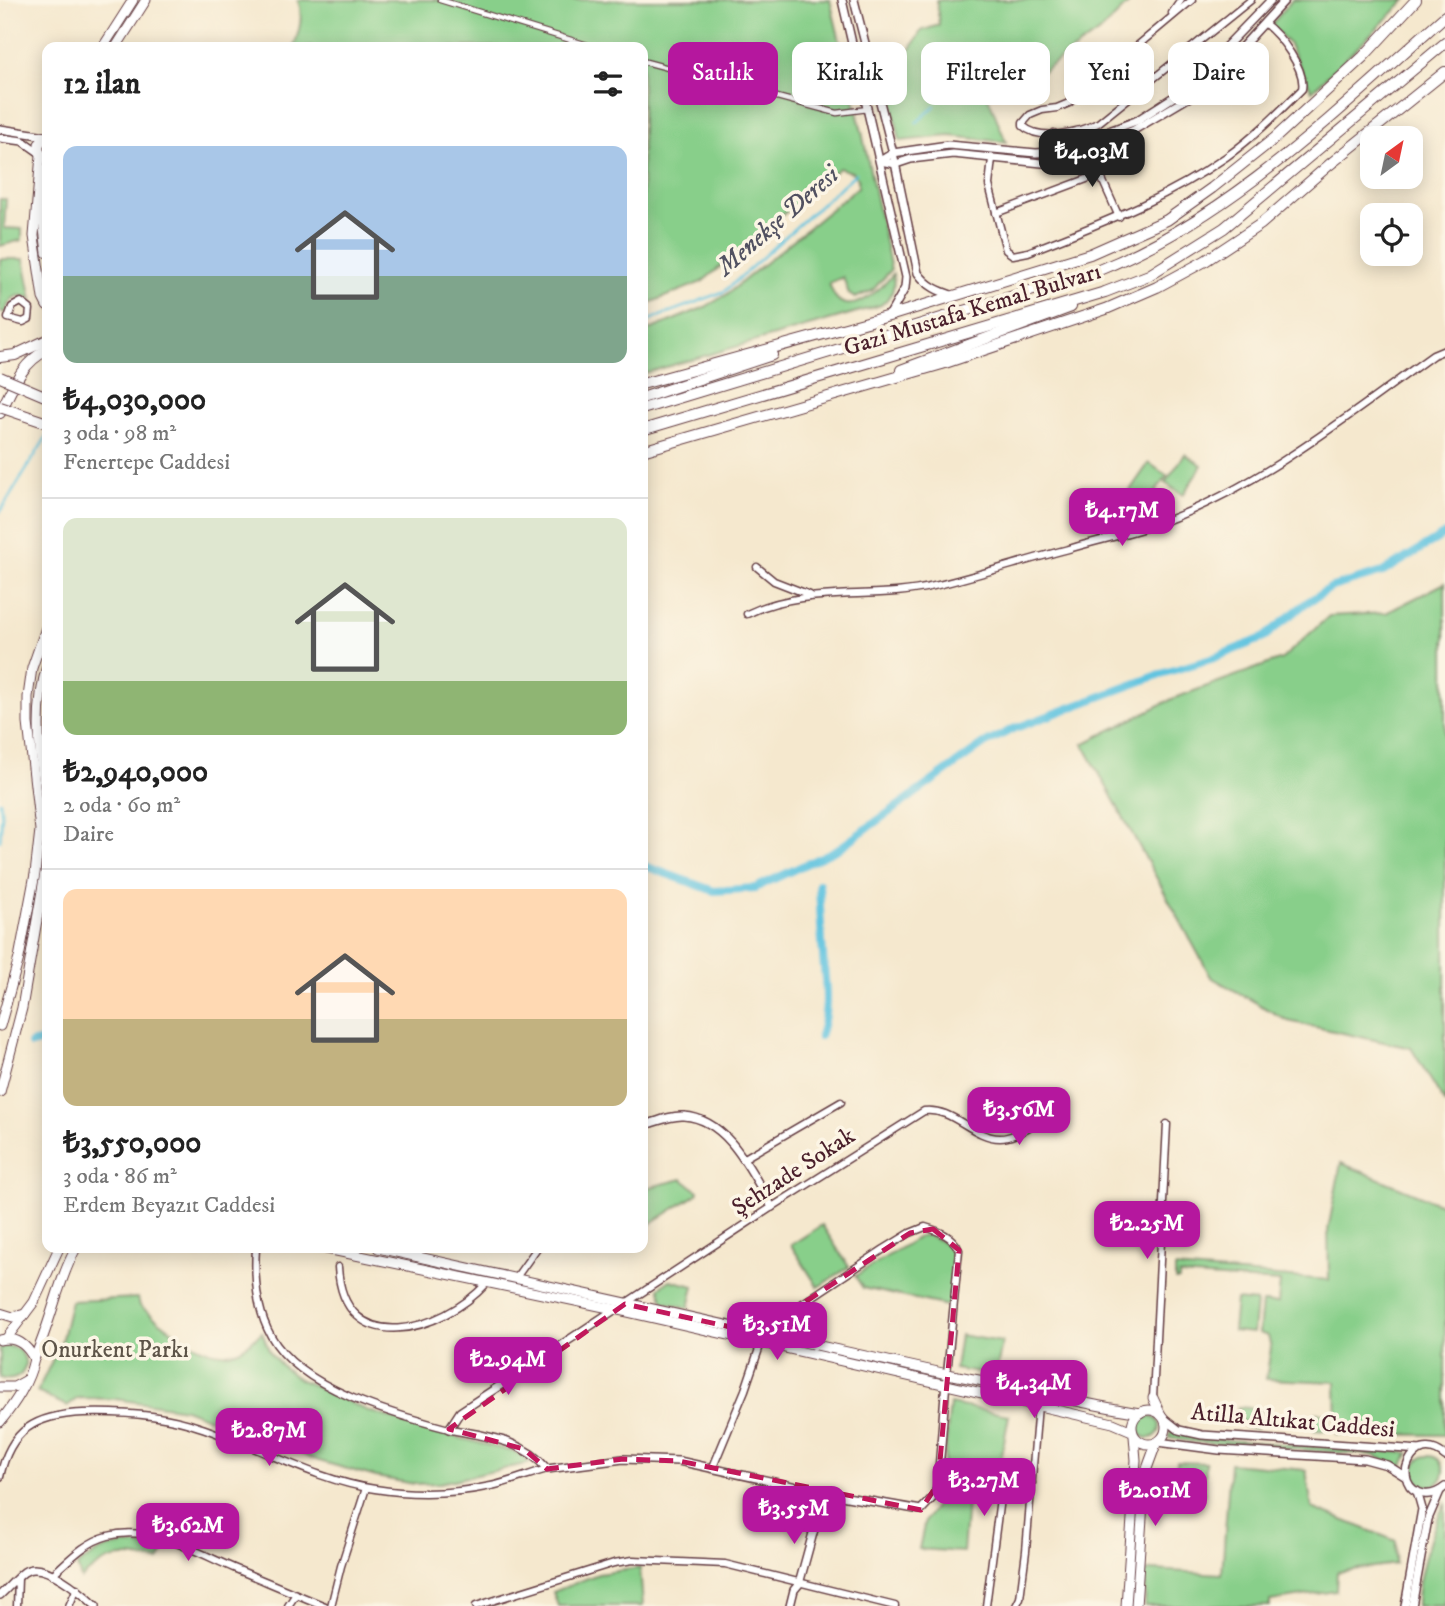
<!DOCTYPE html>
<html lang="tr">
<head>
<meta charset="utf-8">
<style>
  body { margin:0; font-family:"IM FELL DW Pica",serif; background:#f2f2f2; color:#222; height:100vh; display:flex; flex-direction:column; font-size:26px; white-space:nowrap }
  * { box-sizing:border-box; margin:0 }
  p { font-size:23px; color:#767676 }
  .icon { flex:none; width:38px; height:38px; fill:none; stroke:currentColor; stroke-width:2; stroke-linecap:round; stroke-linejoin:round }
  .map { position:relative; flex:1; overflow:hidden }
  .details { position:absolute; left:42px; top:42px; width:606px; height:1211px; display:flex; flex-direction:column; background:#fff; border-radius:14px; box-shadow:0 4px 18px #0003 }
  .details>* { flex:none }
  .banner { position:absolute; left:668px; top:42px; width:665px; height:63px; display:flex; gap:14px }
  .needle { width:46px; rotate:33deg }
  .controls { position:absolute; left:1360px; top:126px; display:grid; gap:14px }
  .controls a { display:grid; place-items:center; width:63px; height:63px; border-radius:14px; background:#fff; box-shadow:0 4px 18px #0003; font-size:35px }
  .price { position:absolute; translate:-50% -60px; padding:0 16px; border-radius:14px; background:#b5179e; color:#fff; font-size:23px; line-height:46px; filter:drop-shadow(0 2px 4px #0008) }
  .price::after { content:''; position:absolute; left:50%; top:42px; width:21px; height:16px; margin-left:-10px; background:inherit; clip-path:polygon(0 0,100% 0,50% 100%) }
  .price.on { background:#222; color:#fff }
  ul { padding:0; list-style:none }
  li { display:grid; align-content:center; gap:14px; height:371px; padding:0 21px }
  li+li { border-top:2px solid #e0e0e0 }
  li span { display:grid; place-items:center; height:217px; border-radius:14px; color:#555 }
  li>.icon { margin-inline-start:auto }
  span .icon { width:126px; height:126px; fill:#fffc; stroke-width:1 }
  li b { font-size:30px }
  h2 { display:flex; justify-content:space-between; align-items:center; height:84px; padding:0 21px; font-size:30px }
  .chip { padding:0 24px; border-radius:14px; background:#fff; box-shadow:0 4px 18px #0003; font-size:24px; line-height:63px }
  .chip.on { background:#b5179e; color:#fff }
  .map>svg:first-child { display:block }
  .green { fill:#88cf8a; stroke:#69775a; stroke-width:2 }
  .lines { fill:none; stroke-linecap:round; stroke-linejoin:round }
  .stream { stroke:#62c4e0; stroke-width:2.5 }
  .canal { stroke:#62c4e0; stroke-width:8 }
  .pedestrian-casing { stroke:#643d43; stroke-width:7 }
  .minor-casing { stroke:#643d43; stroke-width:9 }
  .tertiary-casing { stroke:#643d43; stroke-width:10 }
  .secondary-casing { stroke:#643d43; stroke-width:11 }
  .trunk-casing { stroke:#643d43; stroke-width:12 }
  .pedestrian { stroke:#fff; stroke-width:4.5 }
  .minor { stroke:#fff; stroke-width:6 }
  .tertiary { stroke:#fff; stroke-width:7 }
  .secondary { stroke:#fff; stroke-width:9 }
  .trunk { stroke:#fff; stroke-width:10 }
  .trunk-bridge-casing { stroke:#643d43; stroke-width:12; stroke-linecap:butt }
  .trunk-bridge { stroke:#fff; stroke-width:10 }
  .marked { fill:none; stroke:#c2185b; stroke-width:5; stroke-dasharray:14 9; stroke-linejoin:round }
  .labels { text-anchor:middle; stroke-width:7; stroke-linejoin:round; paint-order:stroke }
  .street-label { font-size:24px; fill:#4a1f2b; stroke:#fcf5e5 }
  .park-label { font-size:24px; fill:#5d5448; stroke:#fcf5e5 }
  .water-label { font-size:26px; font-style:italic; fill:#515161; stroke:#fcf5e5 }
</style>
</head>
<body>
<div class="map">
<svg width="1445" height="1606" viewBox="0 0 1445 1606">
  <rect width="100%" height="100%" fill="#fcf5e5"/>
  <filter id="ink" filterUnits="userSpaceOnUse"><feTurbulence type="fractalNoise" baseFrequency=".0143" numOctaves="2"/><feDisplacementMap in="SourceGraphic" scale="14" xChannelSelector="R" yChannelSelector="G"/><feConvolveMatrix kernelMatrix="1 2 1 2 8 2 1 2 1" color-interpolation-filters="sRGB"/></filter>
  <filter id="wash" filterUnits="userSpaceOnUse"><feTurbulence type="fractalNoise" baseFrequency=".00686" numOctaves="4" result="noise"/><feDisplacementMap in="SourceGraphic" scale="28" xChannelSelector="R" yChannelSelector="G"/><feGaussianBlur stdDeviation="1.57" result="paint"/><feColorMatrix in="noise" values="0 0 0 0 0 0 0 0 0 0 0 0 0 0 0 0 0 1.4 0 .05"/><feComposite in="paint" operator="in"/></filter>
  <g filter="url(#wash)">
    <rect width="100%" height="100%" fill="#f5e8ce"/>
    <!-- green -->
    <g class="green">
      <path d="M298,0h532l32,132 29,138 -19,21 -17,7 -6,-4 -6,-17 -14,6c2,5 4,12 8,16 16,17 46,-12 56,-25 2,15 0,21 -12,31l-239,69v-41l63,-26 21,-12 132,-108v-8l-6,-7 -13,-4 -137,114 -60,24v-259h-348c5,-16 10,-30 4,-47z"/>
      <path d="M941,0h191l-30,30 -62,43 -53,21 19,48 -56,-6 -50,5 -16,-75h17l20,-35 18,-6 -2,-24z"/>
      <path d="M1292,0h114l-94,91 -24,-48 -17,-18z"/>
      <path d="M0,199h6l-2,29 18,1v11l-22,6z"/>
      <path d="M0,259h24l8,41c-15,-10 -23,-1 -27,13l-5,-2z"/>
      <path d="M1185,454l17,11 -19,30 -18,-12z"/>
      <path d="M1149,463l18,13 -23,32 -18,-12z"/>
      <path d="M1445,583v520l-34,-55 -123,-27 -77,-44 -128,-233 89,-45 110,-40 47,-43 57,-3z"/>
      <path d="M1341,1163l104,43v229l-108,-1 -1,-52 -70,-3 5,-31 -3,-12 -9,-3 3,-30h16l2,-21 -101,-7v5h-4v-12l154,12 -1,-50z"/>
      <path d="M682,1179l16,12 -1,3 -55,35v-40z"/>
      <path d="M822,1225l27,42 -31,20 -27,-42z"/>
      <path d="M927,1235l20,9 8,10 -7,52 -85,-18 -8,-12 65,-40z"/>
      <path d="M670,1280l24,6 -5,22 -25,-6 -5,-14z"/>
      <path d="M138,1298l2,8c22,17 66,57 96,45 10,-4 18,-12 26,-19l8,21 13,14 16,12 67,31 63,20 89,23 12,10 -90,20 -26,1 -38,-7 -57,-16 -134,-52 -70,-10 -37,-1 -11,8 -30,-14 24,-50 10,-41z"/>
      <path d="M1236,1300l20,2 -3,31 -20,-2z"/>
      <path d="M960,1335l42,7 -6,34 -41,-7z"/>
      <path d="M8,1346c28,5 19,41 -8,32v-30z"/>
      <path d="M950,1404l59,11 -12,65 -28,-2 -6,74 -44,-3 6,-28 15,-21z"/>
      <path d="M1238,1407l22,2 -4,20 -12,-2v-6l-6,-1z"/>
      <path d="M1315,1413l13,1 -1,17 -13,-1z"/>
      <circle cx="1149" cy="1427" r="11"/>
      <path d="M1172,1430l27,8 210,15 -7,14 -30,-12 -178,-13 -25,-4z"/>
      <circle cx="1429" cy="1471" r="15"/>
      <path d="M1177,1462l29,1 -2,32 -26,-1 1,-15h-3z"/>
      <path d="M1230,1463l76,7 6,38 84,33 -1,23 -58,8 -1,19 -66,10v5h-125l1,-34 7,-2 69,4z"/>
      <path d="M1445,1504v102h-28c-1,-26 15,-79 28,-102z"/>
      <path d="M124,1545h14l26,7 -5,9c-38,-6 -49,-9 -78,18l-4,-13c15,-12 27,-19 47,-21z"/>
      <path d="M640,1568l3,38h-85l-5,-14 45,-18z"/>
    </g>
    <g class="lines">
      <!-- stream -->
      <g class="stream">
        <path d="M916,123l19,-17"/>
        <path d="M642,323l83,-32 131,-118"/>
        <path d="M0,512l47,-76"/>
        <path d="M0,801l2,14 -2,26"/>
      </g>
      <!-- canal -->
      <g class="canal">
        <path d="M642,865l72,26 41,-3 83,-39 146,-105 29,-15 148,-55 50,-15 52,-21 43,-35 26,-16 51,-15 62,-38"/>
        <path d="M819,884c1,23 2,47 4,71 2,30 7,50 -3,81"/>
        <path d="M31,1044l16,-4"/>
      </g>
    </g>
  </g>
  <g filter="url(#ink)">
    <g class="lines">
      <!-- pedestrian casing -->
      <g class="pedestrian-casing">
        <g id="pedestrian">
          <path d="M440,0l154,47"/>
          <path d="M642,61l195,52 31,-4"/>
        </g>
      </g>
      <!-- minor casing -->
      <g class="minor-casing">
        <g id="minor">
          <path d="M1192,0l-123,103 -12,5 -15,2 -12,5 -7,8v3c17,16 57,6 75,-3l153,-123"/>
          <path d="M1172,13l9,-13"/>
          <path d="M1089,150l30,67"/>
          <path d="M1053,152l1,-19 9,17"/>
          <path d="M992,159l-3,26 17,65 7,5 15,-3c68,-27 137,-52 198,-95 27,-19 52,-44 76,-68 4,-20 -22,-54 -38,-66"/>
          <path d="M996,213l104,-39"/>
          <path d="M21,302l9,7 -1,10 -6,3 -15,-4 4,-11z"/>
          <path d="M757,567l17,14 36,14"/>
          <path d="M747,614c59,-29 126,-13 187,-28 46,-11 92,-26 138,-38 30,-9 62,-15 91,-26 99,-37 185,-106 270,-167l12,-5"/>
          <path d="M743,1159l98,-57"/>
          <path d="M256,1248c-2,30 0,61 15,88 29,53 124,79 178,93"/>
          <path d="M338,1267c5,94 105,64 148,17"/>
          <path d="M515,1279l22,-31"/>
          <path d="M626,1303l146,-96 152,-96c29,-4 48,27 76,27 14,0 28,-11 40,-17"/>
          <path d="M758,1333l126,-84 26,-16 15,-6c14,4 28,9 34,23l-12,124"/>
          <path d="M1153,1398l14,-274"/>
          <path d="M713,1467l32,-77 16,-47"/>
          <path d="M0,1477c10,-48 36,-62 83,-64 39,-1 79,1 116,14 56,18 118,54 176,62 38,6 78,5 116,-3 19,-4 38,-12 56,-17"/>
          <path d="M52,1575c17,-15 33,-33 56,-39 42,-12 90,17 128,33 29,12 59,25 89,37"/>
          <path d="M17,1606l1,-28"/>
          <path d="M69,1606l8,-18"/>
          <path d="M288,1606l8,-12"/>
          <path d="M331,1606l10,-40 25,-78"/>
          <path d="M476,1606l138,-43 19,-3 92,4 170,42"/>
          <path d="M986,1606l16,-123h30"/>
          <path d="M1016,1606l4,-8 6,-47 12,-146"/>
        </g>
      </g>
      <!-- tertiary casing -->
      <g class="tertiary-casing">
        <g id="tertiary">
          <path d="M842,0l64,277 -1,11 -16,28"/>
          <path d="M854,0l39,153 25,120c10,14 21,18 36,23"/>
          <path d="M0,129l46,7"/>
          <path d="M0,138l23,3 17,12"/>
          <path d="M880,161l16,3 15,-5 42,-5 89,9 47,-13 45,-20 54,-32 54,-51 43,-47"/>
          <path d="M880,161l13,-8 55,-8 88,8 17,-1 83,-31 47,-30 88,-91"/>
          <path d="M642,1126c14,-4 28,-11 42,-10 45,3 68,58 88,91"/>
          <path d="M614,1310l-154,102 -11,17c35,7 74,10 98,40l76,-10 56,2 145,32 97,17 14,-15 3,-12 8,-102"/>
          <path d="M1165,1419l14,11 23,5 219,15"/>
          <path d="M1158,1442l61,8 146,9 22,6 19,12"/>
          <path d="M1445,1456c-33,-28 -57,31 -21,38 8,1 15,-2 21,-7"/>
          <path d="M0,1595c8,-7 16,-17 24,-23 19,-13 58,21 72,34"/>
          <path d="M790,1606l4,-16 5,-6 25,-91"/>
          <path d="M1405,1606l17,-97 -5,-18"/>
          <path d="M1412,1606l16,-87 12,-28"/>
        </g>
      </g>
      <!-- secondary casing -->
      <g class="secondary-casing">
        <g id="secondary">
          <path d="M103,47l30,-47"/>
          <path d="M116,47l30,-47"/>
          <path d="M41,155l-7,81 9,62 4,8"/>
          <path d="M43,156l-4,-5v-7l8,-8"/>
          <path d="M47,189l-4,32 4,32"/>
          <path d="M47,666c-13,42 -8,93 0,135"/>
          <path d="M0,1026l19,-68 16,-84 5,-44 -12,-107v-26l4,-29 15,-43"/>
          <path d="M0,1092l22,-84 25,-147"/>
          <path d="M322,1248l306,64 485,111 19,8"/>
          <path d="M378,1248l569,126c64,11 127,29 193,39"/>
          <path d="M0,1313l13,4 12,-3"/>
          <path d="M6,1339l28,-37 25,-54"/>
          <path d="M0,1340c16,-4 27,5 34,19 -5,24 -19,44 -34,63"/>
          <path d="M34,1359c17,-36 23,-76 42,-111"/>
          <path d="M0,1387h14l11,-6"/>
          <path d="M1153,1398l8,17"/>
          <circle cx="1149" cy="1427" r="17"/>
          <path d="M1126,1606l10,-146 -2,-24"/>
          <path d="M1136,1606l9,-132 11,-30"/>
        </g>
      </g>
      <!-- trunk casing -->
      <g class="trunk-casing">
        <g id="trunk">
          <path d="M0,357l15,-2 32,-15"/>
          <path d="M901,370l170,-63"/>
          <path d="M642,384l247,-68 201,-62 77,-34 45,-32 63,-50 88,-81 53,-57"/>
          <path d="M642,398l130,-43"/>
          <path d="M642,409l457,-139c134,-54 239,-160 346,-254"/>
          <path d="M0,413c13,-26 21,-50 47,-63"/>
          <path d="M642,430l463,-138 44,-17 75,-47 221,-185"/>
          <path d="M642,451l300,-87 164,-55 51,-22 48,-26 56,-37 68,-59 116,-93"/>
        </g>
      </g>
      <!-- pedestrian -->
      <use href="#pedestrian" class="pedestrian"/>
      <!-- minor -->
      <use href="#minor" class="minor"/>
      <!-- tertiary -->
      <use href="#tertiary" class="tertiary"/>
      <!-- secondary -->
      <use href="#secondary" class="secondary"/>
      <!-- trunk -->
      <use href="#trunk" class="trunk"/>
      <!-- trunk-bridge casing -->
      <g class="trunk-bridge-casing">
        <g id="trunk-bridge">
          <path d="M0,377l47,20"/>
          <path d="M0,407l47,16"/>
        </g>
      </g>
      <!-- trunk-bridge -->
      <use href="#trunk-bridge" class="trunk-bridge"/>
    </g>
  </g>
  <!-- marked area -->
  <path class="marked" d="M933,1229l26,21 -21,233 -17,27 -242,-49 -56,-2 -76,10 -23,-20 -75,-20 176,-125 133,29 152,-100z"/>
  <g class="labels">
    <!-- street labels -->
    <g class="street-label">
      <text transform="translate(972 309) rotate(-17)" y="8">Gazi Mustafa Kemal Bulvarı</text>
      <text transform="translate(793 1171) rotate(-33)" y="8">Şehzade Sokak</text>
      <text transform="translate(1293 1420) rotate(5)" y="8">Atilla Altıkat Caddesi</text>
    </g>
    <!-- park labels -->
    <g class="park-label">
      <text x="115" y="1357">Onurkent Parkı</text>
    </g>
    <!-- water labels -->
    <g class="water-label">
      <text transform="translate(777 220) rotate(-41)" y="9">Menekşe Deresi</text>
    </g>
  </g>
</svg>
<div class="controls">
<a><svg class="needle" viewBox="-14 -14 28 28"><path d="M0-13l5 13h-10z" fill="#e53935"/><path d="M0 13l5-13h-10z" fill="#767676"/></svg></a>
<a><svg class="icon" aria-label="locate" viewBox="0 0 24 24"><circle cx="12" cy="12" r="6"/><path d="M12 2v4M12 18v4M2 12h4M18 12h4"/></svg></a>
</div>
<b class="price on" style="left:1092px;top:189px">₺4.03M</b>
<b class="price" style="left:1122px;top:548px">₺4.17M</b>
<b class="price" style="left:1019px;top:1147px">₺3.56M</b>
<b class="price" style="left:1147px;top:1261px">₺2.25M</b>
<b class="price" style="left:777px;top:1362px">₺3.51M</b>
<b class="price" style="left:508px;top:1397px">₺2.94M</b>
<b class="price" style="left:1034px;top:1420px">₺4.34M</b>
<b class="price" style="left:269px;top:1468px">₺2.87M</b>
<b class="price" style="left:984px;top:1518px">₺3.27M</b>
<b class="price" style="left:1155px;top:1528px">₺2.01M</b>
<b class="price" style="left:794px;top:1546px">₺3.55M</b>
<b class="price" style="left:188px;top:1563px">₺3.62M</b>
<div class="banner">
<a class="chip on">Satılık</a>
<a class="chip">Kiralık</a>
<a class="chip">Filtreler</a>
<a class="chip">Yeni</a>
<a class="chip">Daire</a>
</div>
<section class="details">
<h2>12 ilan<svg class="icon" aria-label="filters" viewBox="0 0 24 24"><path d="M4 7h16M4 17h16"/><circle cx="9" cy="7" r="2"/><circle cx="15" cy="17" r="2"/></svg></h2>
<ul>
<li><span style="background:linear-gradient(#a9c7e8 60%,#7fa58c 0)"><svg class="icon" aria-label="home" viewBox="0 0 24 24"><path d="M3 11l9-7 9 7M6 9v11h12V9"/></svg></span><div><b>₺4,030,000</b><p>3 oda · 98 m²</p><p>Fenertepe Caddesi</p></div></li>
<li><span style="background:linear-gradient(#dfe7d0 75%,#8fb573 0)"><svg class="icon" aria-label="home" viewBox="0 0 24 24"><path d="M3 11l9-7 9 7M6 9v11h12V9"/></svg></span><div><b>₺2,940,000</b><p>2 oda · 60 m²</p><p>Daire</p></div></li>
<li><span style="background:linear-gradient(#ffd9b3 60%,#c2b280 0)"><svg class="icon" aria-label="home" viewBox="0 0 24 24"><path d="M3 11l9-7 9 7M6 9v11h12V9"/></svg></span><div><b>₺3,550,000</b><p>3 oda · 86 m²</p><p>Erdem Beyazıt Caddesi</p></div></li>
</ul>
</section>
</div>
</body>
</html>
